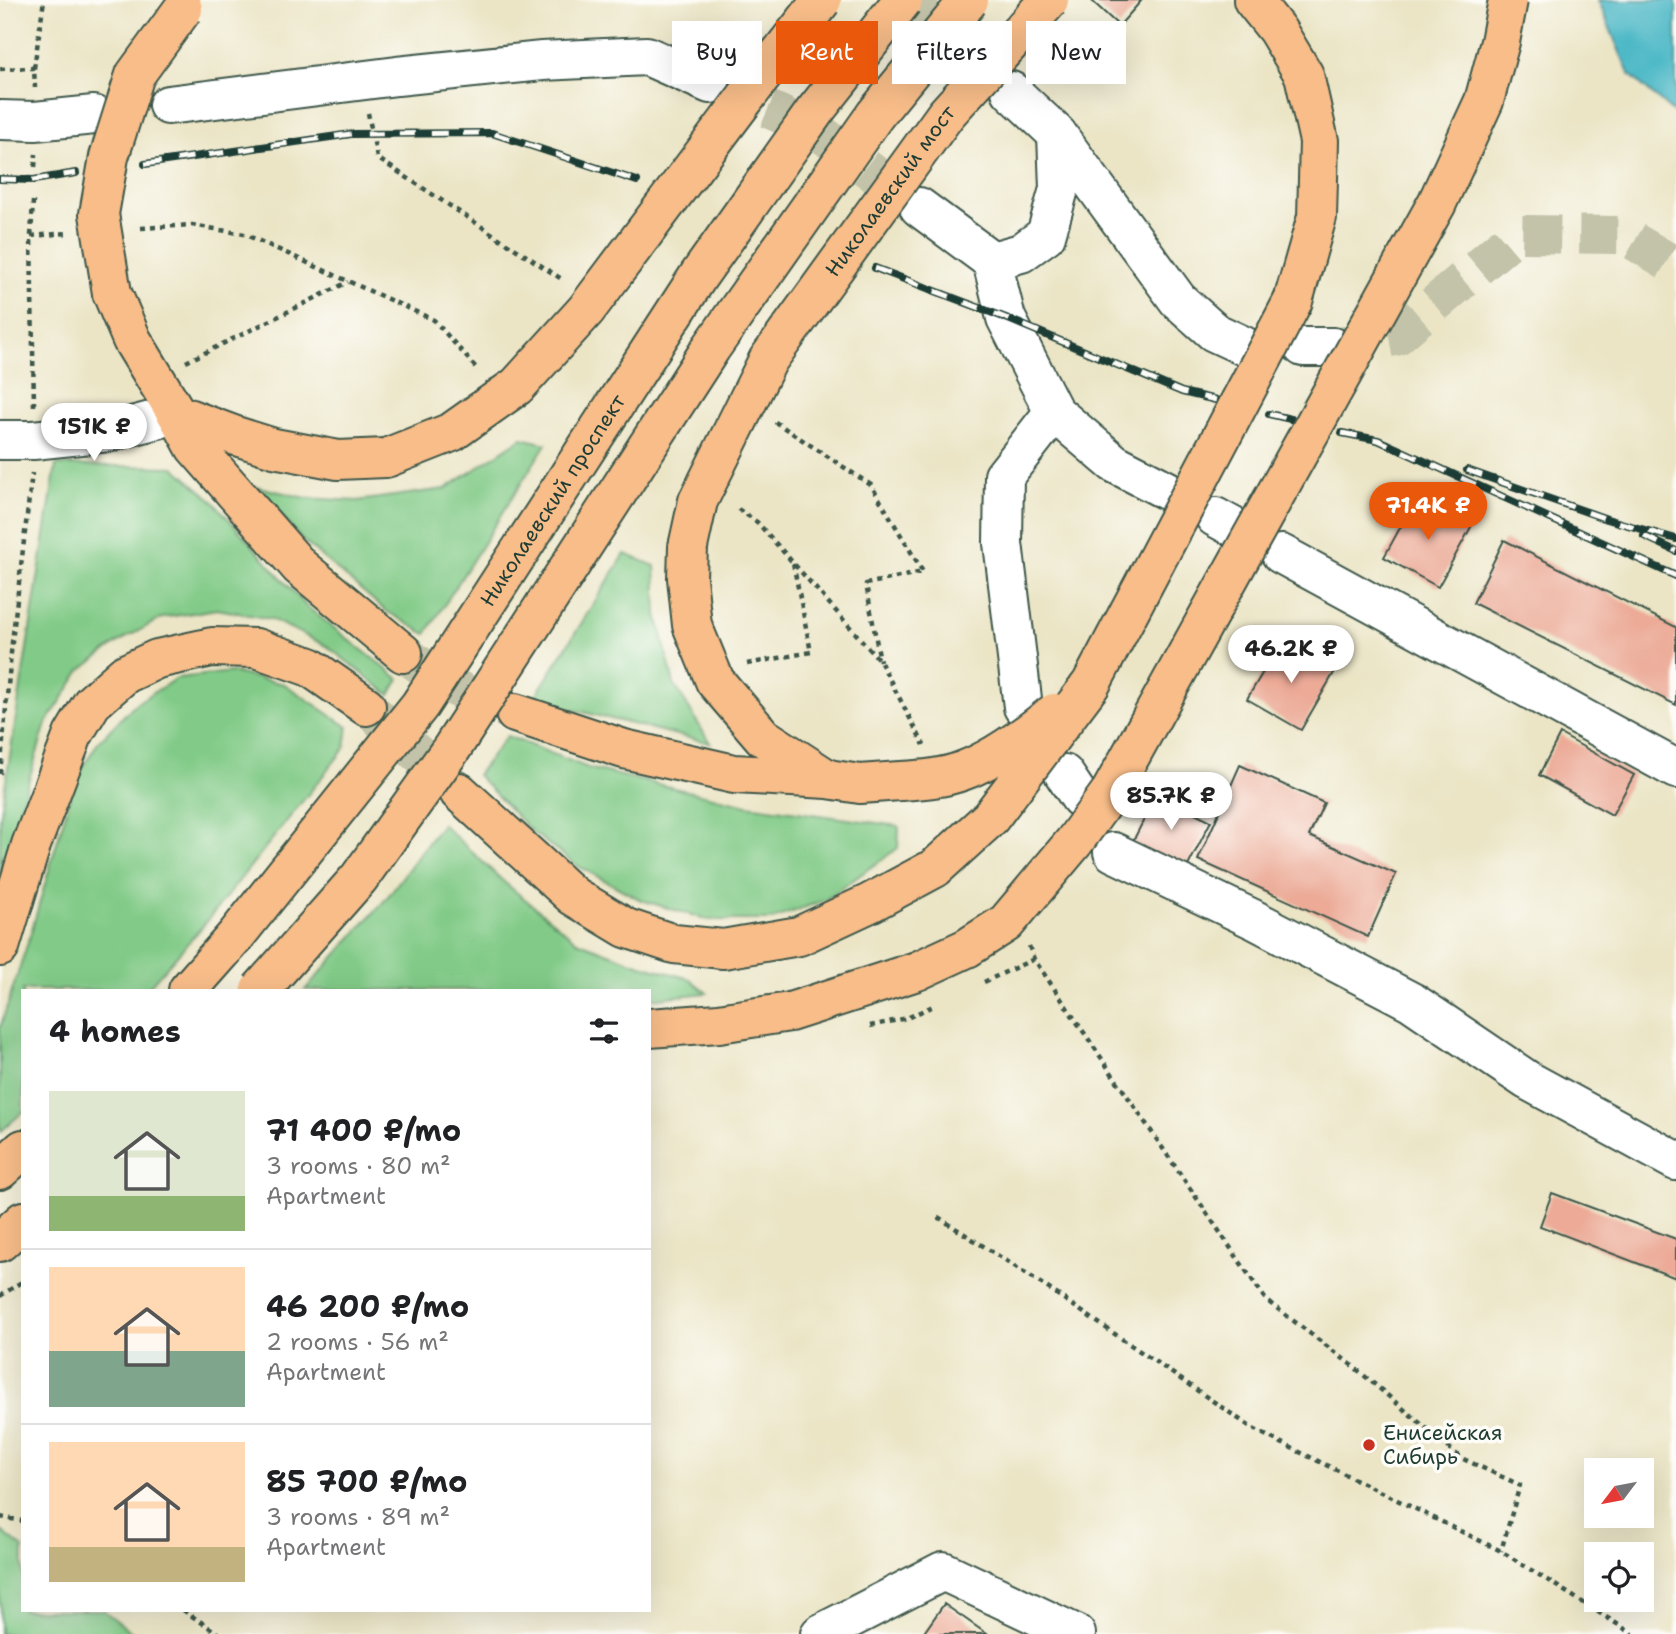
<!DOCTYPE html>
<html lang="en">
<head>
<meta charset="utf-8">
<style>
  body { margin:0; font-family:"Shantell Sans",sans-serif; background:#f6f6f6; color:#202124; height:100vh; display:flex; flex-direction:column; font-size:26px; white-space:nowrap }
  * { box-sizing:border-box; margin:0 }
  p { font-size:23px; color:#757577 }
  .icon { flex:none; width:38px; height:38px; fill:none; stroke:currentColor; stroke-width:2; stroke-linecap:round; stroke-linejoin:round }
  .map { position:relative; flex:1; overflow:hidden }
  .sheet { position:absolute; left:21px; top:989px; width:630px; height:623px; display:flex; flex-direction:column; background:#fff; border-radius:0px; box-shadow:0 7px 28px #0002 }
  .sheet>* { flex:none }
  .hud { position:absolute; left:672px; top:21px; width:665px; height:63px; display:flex; gap:14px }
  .needle { width:46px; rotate:238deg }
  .buttons { position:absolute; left:1584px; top:1458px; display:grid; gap:14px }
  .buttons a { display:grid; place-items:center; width:70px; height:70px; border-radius:0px; background:#fff; box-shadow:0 7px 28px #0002; font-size:35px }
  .price { position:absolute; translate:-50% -60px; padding:0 16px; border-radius:24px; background:#fff; color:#222; font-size:23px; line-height:46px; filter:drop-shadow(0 2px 4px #0008) }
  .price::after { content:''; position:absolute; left:50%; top:42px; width:21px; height:16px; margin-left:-10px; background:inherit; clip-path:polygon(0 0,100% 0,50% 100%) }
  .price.on { background:#ea580c; color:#fff }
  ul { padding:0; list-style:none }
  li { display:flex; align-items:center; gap:21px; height:175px; padding:0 28px }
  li+li { border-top:2px solid #e0e0e0 }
  li span { display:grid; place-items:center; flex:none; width:196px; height:140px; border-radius:0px; color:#555 }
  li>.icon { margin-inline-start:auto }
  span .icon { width:84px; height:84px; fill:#fffc; stroke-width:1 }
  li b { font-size:30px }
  h2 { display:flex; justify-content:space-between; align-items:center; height:84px; padding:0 28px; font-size:30px }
  .tag { padding:0 24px; border-radius:0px; background:#fff; box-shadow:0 7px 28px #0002; font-size:24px; line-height:63px }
  .tag.on { background:#ea580c; color:#fff }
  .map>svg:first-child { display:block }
  .green { fill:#81ca87; stroke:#50845e; stroke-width:2 }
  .water { fill:#4bb8c6; stroke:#357a7d; stroke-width:2 }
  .building { fill:#ecaa97 }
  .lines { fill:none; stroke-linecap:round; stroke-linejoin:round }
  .minor-tunnel { stroke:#c2c3a9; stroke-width:38; stroke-dasharray:38 19; stroke-linecap:butt }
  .major-tunnel { stroke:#c2c3a9; stroke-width:38; stroke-dasharray:38 19; stroke-linecap:butt }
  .minor-casing { stroke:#3e564a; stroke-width:42 }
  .major-casing { stroke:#3e564a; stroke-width:42 }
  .path { stroke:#3e564a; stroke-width:4.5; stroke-dasharray:5 5; stroke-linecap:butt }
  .minor { stroke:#fff; stroke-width:38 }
  .major { stroke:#f8bd89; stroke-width:38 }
  .rail-casing { stroke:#1f3d34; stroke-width:8 }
  .rail { stroke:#fdfcf7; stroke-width:5; stroke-dasharray:16; stroke-linecap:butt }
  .major-bridge-casing { stroke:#3e564a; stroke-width:42; stroke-linecap:butt }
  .major-bridge { stroke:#f8bd89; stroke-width:38 }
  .poi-dot { fill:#c8321e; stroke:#fdfcf7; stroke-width:2.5 }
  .labels { text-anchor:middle; stroke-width:7; stroke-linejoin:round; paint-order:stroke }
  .street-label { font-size:21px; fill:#1f3d34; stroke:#fdfcf7 }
  .poi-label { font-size:21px; fill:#1f3d34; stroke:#fdfcf7; text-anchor:start }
</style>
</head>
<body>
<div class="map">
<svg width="1676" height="1634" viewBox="0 0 1676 1634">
  <rect width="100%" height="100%" fill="#fdfcf7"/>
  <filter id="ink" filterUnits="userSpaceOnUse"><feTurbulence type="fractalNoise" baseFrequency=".0143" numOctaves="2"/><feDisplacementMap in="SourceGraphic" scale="14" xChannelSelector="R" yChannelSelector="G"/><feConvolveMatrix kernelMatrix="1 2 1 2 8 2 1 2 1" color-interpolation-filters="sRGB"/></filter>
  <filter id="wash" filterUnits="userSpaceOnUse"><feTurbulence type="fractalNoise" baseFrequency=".00686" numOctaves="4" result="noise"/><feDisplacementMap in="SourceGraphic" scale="28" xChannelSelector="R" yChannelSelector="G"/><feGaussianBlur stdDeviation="1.57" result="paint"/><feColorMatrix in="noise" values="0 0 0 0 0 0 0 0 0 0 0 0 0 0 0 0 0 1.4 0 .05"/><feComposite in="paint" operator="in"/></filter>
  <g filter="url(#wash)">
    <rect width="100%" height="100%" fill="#ebe5c6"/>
    <!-- green -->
    <g class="green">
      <path d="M522,438l24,6 -120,190 -40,-23 -84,-71 -44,-53 48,11 51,3 88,-12z"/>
      <path d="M56,465l118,2 37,32 95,107 93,73 -9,16 -63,-49 -56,-27 -54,-10 -55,9 -45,25 -36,27 -35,54 -46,149v-55z"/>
      <path d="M625,554l30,12 2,48 17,70 36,59 -177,-43z"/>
      <path d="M231,672l53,12 64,43 -3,21 -143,179 -56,63h-123v122l-23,20v-104l30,-92 45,-156 23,-38 37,-38 42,-26z"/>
      <path d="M507,736l81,32 159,37 152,21 -1,22 -73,52 -55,20h-61l-68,-20 -65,-35 -44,-33 -55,-57z"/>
      <path d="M442,824l63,59 72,58 61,23 52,15 17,14 -58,6v-9h-344l80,-90z"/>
      <path d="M0,1530l23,18v62h80l31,24h-134z"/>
    </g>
    <!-- water -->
    <path class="water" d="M1598,0h78v115l-47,-41z"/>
    <g id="blocks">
      <!-- building -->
      <g class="building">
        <path d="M1093,0h46l2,1 -22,25 -27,-25z"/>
        <path d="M1417,497l54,30 -33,60 -54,-30z"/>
        <path d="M1504,540l172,87v78l-203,-102z"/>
        <path d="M1282,640l53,31 -34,59 -54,-31z"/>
        <path d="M1560,734l74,41 -22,40 -73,-40z"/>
        <path d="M1240,765l84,38 -15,33 87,38 -28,63 -170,-77z"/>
        <path d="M1157,794l54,27 -25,49 -54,-27z"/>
        <path d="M1552,1193l124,46v39l-136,-52z"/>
        <path d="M944,1604l43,30h-64z"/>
      </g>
    </g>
  </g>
  <g filter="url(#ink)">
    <use href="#blocks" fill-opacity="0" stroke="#3e564a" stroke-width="2"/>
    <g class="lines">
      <!-- minor-tunnel -->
      <g class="minor-tunnel">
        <path d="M907,0l104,91"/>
        <path d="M716,86l102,45 100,76"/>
        <path d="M1333,347l63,-10 121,-103 106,1 53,31"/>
      </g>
      <!-- major-tunnel -->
      <g class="major-tunnel">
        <path d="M403,653l42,30 38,18 30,11"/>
        <path d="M366,706l93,86"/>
      </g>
      <!-- minor casing -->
      <g class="minor-casing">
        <g id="minor">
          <path d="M168,105l229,-29 145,-15 105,-5 63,28"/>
          <path d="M0,120l35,1 59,-6"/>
          <path d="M1057,134l121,166 36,32 30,14"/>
          <path d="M919,207l73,54 29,-8 25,-18 13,-46 -2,-55 -46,-43"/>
          <path d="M992,261l14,57 48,94 -50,64 -1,67 20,164"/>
          <path d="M1303,347h30"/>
          <path d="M1054,412l60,51 54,28"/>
          <path d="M0,440h33l76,-8 68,-18"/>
          <path d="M1215,517l22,12"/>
          <path d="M1281,554l395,215"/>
          <path d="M1064,774l16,24"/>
          <path d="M1113,852l140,67 159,83 115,78 149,81"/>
          <path d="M820,1634l123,-63 133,63"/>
        </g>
      </g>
      <!-- major casing -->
      <g class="major-casing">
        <g id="major">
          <path d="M1253,0l24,30 27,45 15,66 -2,76 -24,84"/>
          <path d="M112,293l20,47 45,74 59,22 38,12 64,12 48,-2"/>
          <path d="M177,414l18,33 105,120 103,86"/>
          <path d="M688,547l-1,31 5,47 23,56 48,56 63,41"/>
          <path d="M515,713l109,36 110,25 94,5 32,5 27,-2"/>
          <path d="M459,792l114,104 53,32 48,16 49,5 76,-13 71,-33 65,-35"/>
          <path d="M0,947l31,-102 42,-110 19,-32 33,-29 32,-15 55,-12 44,1 54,19 56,39"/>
          <path d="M188,990l46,-52"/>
          <path d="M649,1028l70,-5 71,-11 127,-41"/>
          <path d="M0,1170l23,-21"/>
          <path d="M0,1242l23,-21"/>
        </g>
      </g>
      <!-- path -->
      <g class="path">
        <path d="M34,68l10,-68"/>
        <path d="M0,69l34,-1 1,20"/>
        <path d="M368,113l9,45 186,122"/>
        <path d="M35,167l1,-13"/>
        <path d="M33,201l-2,35 3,170"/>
        <path d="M141,228l51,-3 52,9 190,86 44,50"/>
        <path d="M31,236l37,-3"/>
        <path d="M186,362l162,-80"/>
        <path d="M775,422l96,63 52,87 -57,12 14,77"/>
        <path d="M738,509l19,13 123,139 44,84"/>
        <path d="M747,664l64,-12 -18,-89"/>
        <path d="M0,774l12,-132 20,-169"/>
        <path d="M1029,946l5,13 232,341 87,66 108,92 59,27 -19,66"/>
        <path d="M984,982l50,-23"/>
        <path d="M870,1026l37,-8 28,-13"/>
        <path d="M938,1217l95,61 222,152 246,121 132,83"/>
        <path d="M0,1296l23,-15"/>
        <path d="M0,1517l23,4"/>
        <path d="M183,1610l36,24"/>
      </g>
      <!-- minor -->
      <use href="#minor" class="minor"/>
      <!-- major -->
      <use href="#major" class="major"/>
      <!-- rail casing -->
      <g class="rail-casing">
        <g id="rail">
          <path d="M145,164l206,-30 141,-1 145,48"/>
          <path d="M0,179l34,1 42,-7"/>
          <path d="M875,268l131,50 176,74 34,8"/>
          <path d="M1269,414l26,6"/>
          <path d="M1342,433l36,7 298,136"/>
          <path d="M1467,470l140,49 69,20"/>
          <path d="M1644,536l32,15"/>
        </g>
      </g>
      <!-- rail -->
      <use href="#rail" class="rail"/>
      <!-- major-bridge casing -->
      <g class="major-bridge-casing">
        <g id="major-bridge">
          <path d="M112,293l-13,-79 10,-57 26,-82 48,-66"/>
          <path d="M386,458l66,-26 65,-46 69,-76 173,-230 63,-80"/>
          <path id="s1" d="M688,547l10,-46 70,-141 178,-246 103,-114"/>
          <path d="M887,782c25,-2 51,-2 75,-11 31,-11 66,-37 92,-58"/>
          <path d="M935,868l55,-50 101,-134 202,-383"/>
          <path id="s2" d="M234,938l186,-233 279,-430 116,-164 88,-111"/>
          <path d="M917,971l50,-23 39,-25 68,-81 37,-51 326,-588 47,-102 16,-59 8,-42"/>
          <path d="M260,990l99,-112 93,-130 259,-400 164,-233 94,-115"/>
        </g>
      </g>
      <!-- major-bridge -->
      <use href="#major-bridge" class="major-bridge"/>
    </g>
  </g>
  <!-- markers -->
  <circle class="poi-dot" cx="1369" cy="1445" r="7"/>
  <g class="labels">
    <!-- street labels -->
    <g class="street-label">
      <text dy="7" stroke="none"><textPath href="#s1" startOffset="413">Николаевский мост</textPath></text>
      <text dy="7" stroke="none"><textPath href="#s2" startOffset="542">Николаевский проспект</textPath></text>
    </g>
    <!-- poi labels -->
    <g class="poi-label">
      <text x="1383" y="1440">Енисейская<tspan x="1383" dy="24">Сибирь</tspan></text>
    </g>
  </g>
</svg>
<div class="buttons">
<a><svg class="needle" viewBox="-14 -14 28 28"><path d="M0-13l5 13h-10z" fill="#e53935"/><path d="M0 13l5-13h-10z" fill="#757577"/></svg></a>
<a><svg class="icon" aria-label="locate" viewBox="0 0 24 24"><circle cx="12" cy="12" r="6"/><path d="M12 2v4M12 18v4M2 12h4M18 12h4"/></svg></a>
</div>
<b class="price" style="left:94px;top:463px">151K ₽</b>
<b class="price on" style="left:1428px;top:542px">71.4K ₽</b>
<b class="price" style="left:1291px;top:685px">46.2K ₽</b>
<b class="price" style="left:1171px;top:832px">85.7K ₽</b>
<div class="hud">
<a class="tag">Buy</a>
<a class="tag on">Rent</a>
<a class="tag">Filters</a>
<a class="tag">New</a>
</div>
<section class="sheet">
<h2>4 homes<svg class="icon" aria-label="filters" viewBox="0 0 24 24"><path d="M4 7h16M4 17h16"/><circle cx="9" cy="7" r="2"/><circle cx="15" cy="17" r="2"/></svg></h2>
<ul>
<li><span style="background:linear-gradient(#dfe7d0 75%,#8fb573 0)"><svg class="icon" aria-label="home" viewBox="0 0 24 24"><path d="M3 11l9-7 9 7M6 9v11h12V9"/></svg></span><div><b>71 400 ₽/mo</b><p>3 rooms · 80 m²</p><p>Apartment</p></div></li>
<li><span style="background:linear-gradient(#ffd9b3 60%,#7fa58c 0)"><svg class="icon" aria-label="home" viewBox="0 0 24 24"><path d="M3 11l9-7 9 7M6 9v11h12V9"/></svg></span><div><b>46 200 ₽/mo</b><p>2 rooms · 56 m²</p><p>Apartment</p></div></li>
<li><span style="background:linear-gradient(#ffd9b3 75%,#c2b280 0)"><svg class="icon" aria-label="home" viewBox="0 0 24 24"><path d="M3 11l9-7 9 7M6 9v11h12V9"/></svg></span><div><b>85 700 ₽/mo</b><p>3 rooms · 89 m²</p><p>Apartment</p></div></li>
</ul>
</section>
</div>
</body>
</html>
